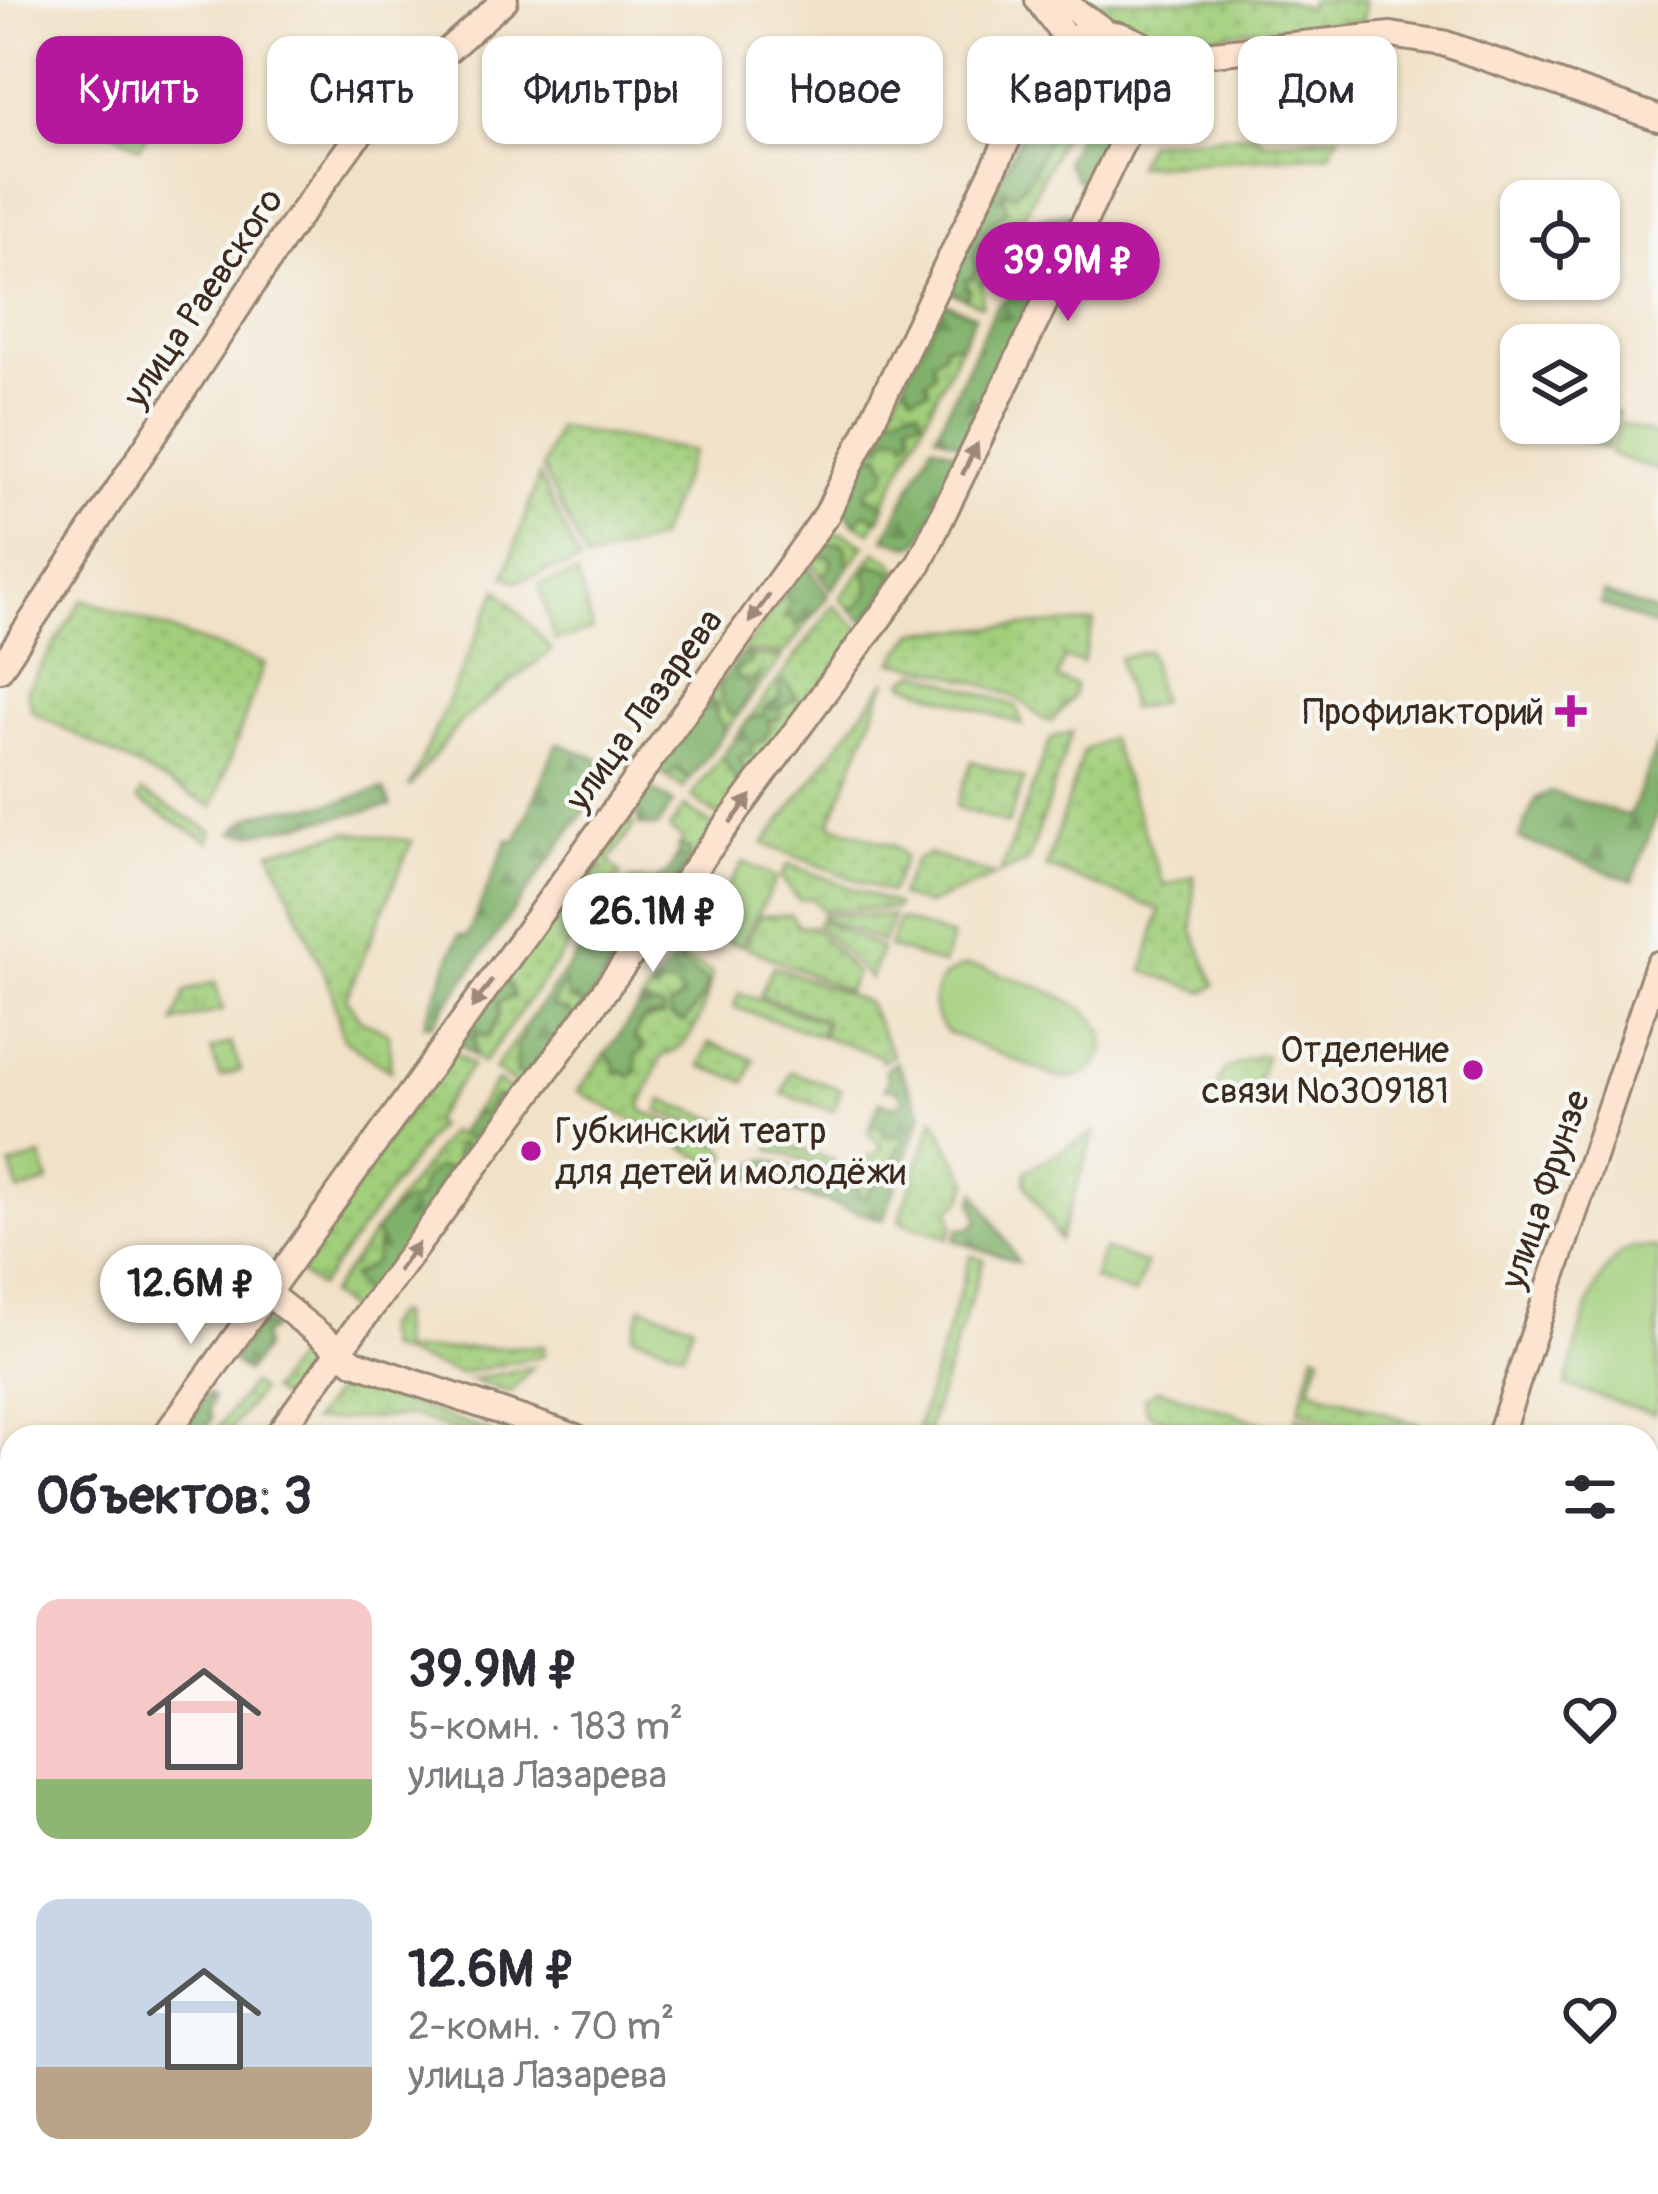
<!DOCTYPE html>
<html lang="ru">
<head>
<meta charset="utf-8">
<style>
  body { margin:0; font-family:Pangolin,sans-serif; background:#f2f2f3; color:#2b2b33; height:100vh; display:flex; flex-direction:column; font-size:45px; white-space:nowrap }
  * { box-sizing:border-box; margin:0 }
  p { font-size:39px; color:#7c7c81 }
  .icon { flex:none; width:66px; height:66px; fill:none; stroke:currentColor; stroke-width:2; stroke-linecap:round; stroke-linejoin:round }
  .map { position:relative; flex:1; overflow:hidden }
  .details { position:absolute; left:0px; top:1425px; width:1659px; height:771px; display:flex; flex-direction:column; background:#fff; border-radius:36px 36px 0 0; box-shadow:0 3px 9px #0004 }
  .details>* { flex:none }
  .hud { position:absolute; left:36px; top:36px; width:1587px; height:108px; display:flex; gap:24px }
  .tools { position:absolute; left:1500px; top:180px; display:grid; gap:24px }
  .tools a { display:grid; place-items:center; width:120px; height:120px; border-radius:24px; background:#fff; box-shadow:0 3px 9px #0004; font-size:60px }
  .price { position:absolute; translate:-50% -102px; padding:0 27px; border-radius:42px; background:#fff; color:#222; font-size:39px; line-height:78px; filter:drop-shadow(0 3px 6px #0008) }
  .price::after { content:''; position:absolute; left:50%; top:72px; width:36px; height:27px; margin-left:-18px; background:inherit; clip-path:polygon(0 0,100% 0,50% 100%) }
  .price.current { background:#b5179e; color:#fff }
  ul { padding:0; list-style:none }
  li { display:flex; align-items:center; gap:36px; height:300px; padding:0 36px }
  li span { display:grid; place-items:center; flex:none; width:336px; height:240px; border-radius:24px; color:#555 }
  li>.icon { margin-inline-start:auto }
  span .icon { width:144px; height:144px; fill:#fffc; stroke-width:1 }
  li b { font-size:51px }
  h2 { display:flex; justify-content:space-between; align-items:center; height:144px; padding:0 36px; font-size:51px }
  .tag { padding:0 42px; border-radius:24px; background:#fff; box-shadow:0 3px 9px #0004; font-size:42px; line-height:108px }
  .tag.current { background:#b5179e; color:#fff }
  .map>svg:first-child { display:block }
  .grass { fill:url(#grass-dots); stroke:#6e7c4d; stroke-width:3 }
  .forest { fill:url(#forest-firs); stroke:#5e6e45; stroke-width:3 }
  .park { fill:url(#park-tufts); stroke:#6e7c4d; stroke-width:3 }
  .pitch { fill:#a2cf7c; stroke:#6e7c4d; stroke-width:3 }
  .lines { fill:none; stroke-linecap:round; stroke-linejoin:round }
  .secondary-casing { stroke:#968672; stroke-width:30 }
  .secondary { stroke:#fde4d1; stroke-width:24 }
  .oneway { fill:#9c8778 }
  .poi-dot { fill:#b5179e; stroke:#f6f6f2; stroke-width:4.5 }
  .labels { text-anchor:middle; stroke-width:9; stroke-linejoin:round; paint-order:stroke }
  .street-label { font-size:36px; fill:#3b2a1e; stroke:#f6f6f2 }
  .poi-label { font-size:36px; fill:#3b2a1e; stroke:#f6f6f2; text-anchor:end }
</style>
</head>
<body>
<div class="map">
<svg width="1658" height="2194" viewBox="0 0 1658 2194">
  <defs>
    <pattern id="grass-dots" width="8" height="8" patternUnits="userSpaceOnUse" patternTransform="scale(3)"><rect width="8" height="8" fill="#a2cf7c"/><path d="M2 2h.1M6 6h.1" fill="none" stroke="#8cb26b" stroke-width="1.8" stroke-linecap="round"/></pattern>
    <pattern id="forest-firs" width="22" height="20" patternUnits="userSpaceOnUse" patternTransform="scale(3)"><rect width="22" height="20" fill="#81b26c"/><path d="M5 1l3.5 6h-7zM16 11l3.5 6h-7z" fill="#6b9158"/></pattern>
    <pattern id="park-tufts" width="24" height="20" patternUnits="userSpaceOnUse" patternTransform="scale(3)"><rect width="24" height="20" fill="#a2cf7c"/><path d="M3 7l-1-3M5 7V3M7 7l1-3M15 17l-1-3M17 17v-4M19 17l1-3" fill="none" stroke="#8cb26b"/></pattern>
  </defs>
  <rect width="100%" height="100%" fill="#f6f6f2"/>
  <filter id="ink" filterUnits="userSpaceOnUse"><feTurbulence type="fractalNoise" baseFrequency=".00833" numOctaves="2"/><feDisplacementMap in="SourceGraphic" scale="24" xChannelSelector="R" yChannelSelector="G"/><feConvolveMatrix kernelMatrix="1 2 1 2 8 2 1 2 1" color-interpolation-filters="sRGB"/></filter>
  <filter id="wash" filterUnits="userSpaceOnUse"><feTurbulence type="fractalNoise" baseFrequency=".004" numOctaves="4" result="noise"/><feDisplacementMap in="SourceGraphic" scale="48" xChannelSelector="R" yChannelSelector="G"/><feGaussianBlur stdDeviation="2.7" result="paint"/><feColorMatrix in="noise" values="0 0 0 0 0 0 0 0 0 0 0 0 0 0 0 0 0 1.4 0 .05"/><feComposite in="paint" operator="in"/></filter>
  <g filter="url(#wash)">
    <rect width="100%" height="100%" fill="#f1e1c6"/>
    <!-- grass -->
    <g class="grass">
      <path d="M1085,0h200l22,8 4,-8h53l-1,21 -113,9 -72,11 -97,-33z"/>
      <path d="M1042,92l35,13 -80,167 -15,12v22l-37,-17z"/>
      <path d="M1256,133l6,9 77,-7 -10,19 -193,12 11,-24z"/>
      <path d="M943,302l32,13 -104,217 -19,-10 -8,-14 2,-8z"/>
      <path d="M557,427l136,24 -35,88 -71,22 -45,-92z"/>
      <path d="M539,476l41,86 -63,19 -12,-5z"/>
      <path d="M844,533l21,12 -34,45 -22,-32 19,-24z"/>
      <path d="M876,551l15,9 9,12 -32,52 -28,-25z"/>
      <path d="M806,563l22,33 -43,57 -42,-1z"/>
      <path d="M498,589l54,61 -90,70 -53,68z"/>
      <path d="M83,599l181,65 -51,143 -180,-95 -7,-21z"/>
      <path d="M834,605l29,27 -140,188 -32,-23z"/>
      <path d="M1094,622l-12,41 -18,-5 -7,21 18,6 -2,11 -22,26c-16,-3 -17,-14 -30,-21 -21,-14 -101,-36 -128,-39l22,-30z"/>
      <path d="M740,656l42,1 -99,131 -29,-20z"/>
      <path d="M887,680l-57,144 65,22 10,10 -15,37 -126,-49z"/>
      <path d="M1072,732l-44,130 -28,12 51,-136z"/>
      <path d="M1110,738l54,148 30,-10 -1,54 22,55 -10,7 -61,-21 16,-61 -114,-43 38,-117z"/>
      <path d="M972,761l52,18 -16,45 -52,-17z"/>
      <path d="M142,792l71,40 -4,10 -71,-42z"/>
      <path d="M631,801l2,26 -24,34 12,13 -138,189 -26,-21z"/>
      <path d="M685,806l32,23 -194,261 -29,-21 137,-188c38,7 41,-14 52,-42l-14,-10z"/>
      <path d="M348,832l64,9 -66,157 14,21 29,15 2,37 -48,-32 -11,-47 -61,-141z"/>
      <path d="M928,854l68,22 -69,29 -28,-9 15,-35z"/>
      <path d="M788,864l109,41 -2,4 -73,1 -9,-12 -15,2 -17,-23z"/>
      <path d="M822,914h1l70,2 -10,26 -61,-24z"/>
      <path d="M791,915l7,11 16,1 42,46 -9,18 -103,-45 16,-30z"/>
      <path d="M820,920l61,28 -11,31 -53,-55z"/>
      <path d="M679,957l33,16c-4,28 -19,77 -50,83l-21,50 3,6 71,25 12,17 -6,14 -143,-77 27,-37 10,10v8h9l6,5 6,-5v-17l9,-8 -10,-9 5,-16 24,-6 -1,-7 -21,-7 9,-13 5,4 4,-7 15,-1 7,12 -13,11 2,9 13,5 20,-25 3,-16 -23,-14z"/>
      <path d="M773,966l94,36 26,54 -11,5 -2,-5 -58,-20 4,-15 -66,-25z"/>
      <path d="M709,1043l45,16 -8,23 -45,-16z"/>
      <path d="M452,1050l20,15 -40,56 5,5 -118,161 -26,-18z"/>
      <path d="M1258,1055l8,1 -14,46 -18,-5 -27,6 18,-33z"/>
      <path d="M791,1072l50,17 -7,22 -51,-17z"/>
      <path d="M497,1081l22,15 -163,219 -28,-20 121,-163 7,4z"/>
      <path d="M662,1100l67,23 -4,11 -66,-23z"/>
      <path d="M934,1118l35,64 -6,17 -13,11 3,15 -5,13 -49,-17z"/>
      <path d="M871,1125l12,3 2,8 21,1 -19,32 -12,10 2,8 -8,1 -1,9h-10l1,-16 -7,-5 5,-13 22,-11 1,-8 -12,-11z"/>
      <path d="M1095,1132l-36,108 -34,-57 1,-12z"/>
      <path d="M773,1140l62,21 -3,9 -62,-21z"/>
      <path d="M971,1255l13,4 -57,173 -10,-3z"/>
      <path d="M393,1314h6l2,37 143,-5 -1,10 -84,18 -73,-25 -4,-21z"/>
      <path d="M305,1345l11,17 -27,42 -19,-13z"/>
      <path d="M1315,1352l6,3 -11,33 145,49h-37l-39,-12 -18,5 -62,-20z"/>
      <path d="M533,1367l-23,26 -40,-13z"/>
      <path d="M251,1384l9,6 -34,46 -15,1z"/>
      <path d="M345,1388l22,2 123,42 -2,5h-14l-62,-21 -100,5 23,-29z"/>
      <path d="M1159,1389l110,36 7,12h-57l-67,-22 -6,-5 -2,-12z"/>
      <path d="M1297,1416l60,20 -67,1z"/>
      <path d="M0,1920l12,5v49l-12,-5z"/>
      <path d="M12,2076v93l-4,10 -8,-2v-68z"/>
    </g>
    <!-- forest -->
    <g class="forest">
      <path d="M1091,107l36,10 -36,70 -14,-7 -12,-19z"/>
      <path d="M1029,120l14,7 5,10 -15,35 -16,20 -14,3 4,15 -17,13 -16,32 4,13 -4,9 -9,4 5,9 -5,8 -20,-9z"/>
      <path d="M1064,213l8,2 3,10 -107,222 -32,-13 60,-128 14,-9 -1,-19 29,-60z"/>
      <path d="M943,302l32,13 -14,30 -17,-1 -1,8 -10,8 2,14 -9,6 3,10 -16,5 -9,-13z"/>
      <path d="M911,407l8,1 3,10 -13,2 3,14 -6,7 -2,-6 -14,-1 -7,11h-10l16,-33 6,2z"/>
      <path d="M932,444l32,11 -45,87 -8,4 -26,-7z"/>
      <path d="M869,452l12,2 7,14 -5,12 -15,8 -2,6 19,11 -6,15 -14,-8 -10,12 -11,-16z"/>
      <path d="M841,543l5,4 2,21 -17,22 -10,-16 9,-4 1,-13 -9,-1 -1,-6 3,-6z"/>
      <path d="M806,563l22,33 -14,18 -19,13 -1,-10 -10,2 8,-18 -6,-2 -1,-6z"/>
      <path d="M872,564l21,7 1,7 -26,46 -18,-15 9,-4 10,-13 -4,-20z"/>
      <path d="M1603,593l55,20v15l-57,-24z"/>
      <path d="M740,656h11l-1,7 -15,8 6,9 5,-1 1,7 16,-16 -26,46 -8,-2 -8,-15 -1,-17z"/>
      <path d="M785,681l12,16 -15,11 -3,11 -12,2 3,8 -6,11 -13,5 1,10 -13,1 6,14 -2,11 -6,2 -15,-27 28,-38 14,-2v-8l15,-9v-13z"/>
      <path d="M707,698l10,6 -1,13 8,8 -2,11 -31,41 -7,-1 -6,-9 -11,10 -13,-9z"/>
      <path d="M1658,742v69l-25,70 -114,-42 17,-41 15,-6 74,23 6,-2z"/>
      <path d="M557,743l41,16 11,18 -177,248 -8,-1 35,-89 8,2 41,-98 8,3z"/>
      <path d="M645,785l28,18 -16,24 -18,-2 -3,-27z"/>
      <path d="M383,789l8,17 -140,28 -18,-1c23,-33 67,-21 102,-30 16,-4 31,-11 48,-14z"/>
      <path d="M605,837l1,15 -10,10 6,6 -11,8 7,9 -19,17 -12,3 1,10 -5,3 -5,-5 6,-7 -5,-5z"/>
      <path d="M679,845l10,4 1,7 -28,46 -23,5 -3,11 6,11 -57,77 -17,-8 -3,-16 -14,25 15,3 9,9 -42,57 -17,-2v-25l9,-15 -2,-5 108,-148c27,5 46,-8 48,-36z"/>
      <path d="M676,956l8,11 23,15 -4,15 -19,25 -13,-6 -2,-9 14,-10 -8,-12 -15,1 -4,7 -5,-4z"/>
      <path d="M502,979l8,6 4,12 -15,5v13l-10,21 -14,-1v21l-18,-14z"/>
      <path d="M642,1002l21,7v8l-13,-1 -10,6 -6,16 11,9 -9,8 1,16 -7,6 -6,-6 -9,1v-8l-9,-10z"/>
      <path d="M897,1062l25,52 -39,106 -149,-46 33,-15 71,27 18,-9 2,20h10l1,-9 8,-1 -2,-8 13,-10 18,-32 -22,-1 -1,-8 -12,-3 9,-24 14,5 11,-4 -8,-13h-13l4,-9 -3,-10z"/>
      <path d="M501,1096l9,12 -19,26 -12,-3 -11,9 -10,-7 15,-20 9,1 12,-17z"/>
      <path d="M457,1144h6l11,13 -103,137 -9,-1 -11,-16 23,-14 5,-24 -5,-7c11,-14 25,-33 43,-32l6,-20 13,-12 20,1 5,-6 -6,-6z"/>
      <path d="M976,1192l42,70 -64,-22 5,-12 11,1 9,-10 -6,-17z"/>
      <path d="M258,1324l12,1 2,4 -10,6 2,13 -18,24 -15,-12z"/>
      <path d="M208,1393l5,5 -4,12 3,9 -13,18h-23z"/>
      <path d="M457,2184h229l-3,10h-230z"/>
    </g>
    <!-- park -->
    <g class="park">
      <path d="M1599,407l20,7 -13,35 -27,-10 5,-16h15z"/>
      <path d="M1621,423l37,13v35l-48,-17z"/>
      <path d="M1149,651l11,51 -30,7 -11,-51z"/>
      <path d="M744,862l33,16 -37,68 -41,-16z"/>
      <path d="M215,982l8,28 -49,13 12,-32z"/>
      <path d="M231,1043l10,27 -21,7 -9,-27z"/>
      <path d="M41,1156l8,26 -30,10 -8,-26z"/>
    </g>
    <!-- pitch -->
    <g class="pitch">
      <path d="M115,102l37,26 -13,20 -38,-26z"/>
      <path d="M577,574l16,56 -38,11 -16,-56z"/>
      <path d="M919,672l97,34 7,19 -118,-41 -2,-3z"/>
      <path d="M899,919l53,18 -9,28 -54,-18z"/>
      <path d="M966,966l18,2c34,13 143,38 116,90 -8,17 -24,21 -41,20l-113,-46c-22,-26 -13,-57 20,-66z"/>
      <path d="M739,993l85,29 -4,14 -86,-29z"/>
      <path d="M1635,1247l23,1v153l-4,13 -88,-28c13,-42 24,-125 69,-139z"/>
      <path d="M1103,1249l43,15 -11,30 -42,-15z"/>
      <path d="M642,1306l51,18 -10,28 -50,-17z"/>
    </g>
  </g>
  <g filter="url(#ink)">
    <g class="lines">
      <!-- secondary casing -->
      <g class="secondary-casing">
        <g id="secondary">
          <path d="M1038,0c36,50 58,82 125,58l228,-23 52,8 215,75"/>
          <path d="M1060,0l42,29"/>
          <path d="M1065,38c44,-10 61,-6 98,20"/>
          <path d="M0,669l286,-435 67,-92 36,-40 116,-102"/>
          <path d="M267,1293l87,69 222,75"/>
          <path d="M164,1437l663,-923 220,-456 18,-20"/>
          <path d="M276,1437l643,-873 244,-506"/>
          <path d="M1499,1437l159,-473"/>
          <path d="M0,1588l12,4"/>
          <path d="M1647,1800l11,3"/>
          <path d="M1647,2149l11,4"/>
          <path d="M1255,2194l3,-10"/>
        </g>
      </g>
      <!-- secondary -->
      <use href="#secondary" class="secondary"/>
    </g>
    <!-- one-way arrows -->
    <defs><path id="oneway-solid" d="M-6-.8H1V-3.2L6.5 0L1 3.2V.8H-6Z" transform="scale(3)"/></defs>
    <g class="oneway">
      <use href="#oneway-solid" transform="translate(970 459) rotate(-64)"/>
      <use href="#oneway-solid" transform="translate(759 609) rotate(126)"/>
      <use href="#oneway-solid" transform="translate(741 809) rotate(-53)"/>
      <use href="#oneway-solid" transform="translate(482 994) rotate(126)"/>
      <use href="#oneway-solid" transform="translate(408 1257) rotate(-54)"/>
    </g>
  </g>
  <!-- markers -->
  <g class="poi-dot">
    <path d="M1565 693h12v12h12v12h-12v12h-12v-12h-12v-12h12z"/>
    <circle cx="1473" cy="1070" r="12"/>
    <circle cx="531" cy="1151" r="12"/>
  </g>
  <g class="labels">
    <!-- street labels -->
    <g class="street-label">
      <text transform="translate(202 297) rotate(-56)" y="13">улица Раевского</text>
      <text transform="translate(643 709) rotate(-54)" y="13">улица Лазарева</text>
      <text transform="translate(1544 1189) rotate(-71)" y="13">улица Фрунзе</text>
    </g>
    <!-- poi labels -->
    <g class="poi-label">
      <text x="1544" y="724">Профилакторий</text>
      <text x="1449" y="1062">Отделение<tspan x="1449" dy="41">связи №309181</tspan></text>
      <text x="555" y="1143" text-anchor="start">Губкинский театр<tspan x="555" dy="41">для детей и молодёжи</tspan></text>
    </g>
  </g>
</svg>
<div class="tools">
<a><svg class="icon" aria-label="locate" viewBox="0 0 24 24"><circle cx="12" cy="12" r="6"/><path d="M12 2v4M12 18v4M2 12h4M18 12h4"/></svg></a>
<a><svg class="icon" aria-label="layers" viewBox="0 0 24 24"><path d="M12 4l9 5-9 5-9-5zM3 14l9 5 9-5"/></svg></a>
</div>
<b class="price current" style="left:1068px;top:324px">39.9M ₽</b>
<b class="price" style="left:653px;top:975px">26.1M ₽</b>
<b class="price" style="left:191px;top:1347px">12.6M ₽</b>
<div class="hud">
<a class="tag current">Купить</a>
<a class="tag">Снять</a>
<a class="tag">Фильтры</a>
<a class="tag">Новое</a>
<a class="tag">Квартира</a>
<a class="tag">Дом</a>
</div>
<section class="details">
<h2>Объектов: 3<svg class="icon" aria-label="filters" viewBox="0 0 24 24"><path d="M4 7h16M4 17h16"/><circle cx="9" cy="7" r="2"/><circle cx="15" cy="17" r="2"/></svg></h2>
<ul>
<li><span style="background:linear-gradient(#f6c9c9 75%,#8fb573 0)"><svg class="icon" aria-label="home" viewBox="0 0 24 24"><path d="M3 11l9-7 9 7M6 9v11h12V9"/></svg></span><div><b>39.9M ₽</b><p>5-комн. · 183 m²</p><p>улица Лазарева</p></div><svg class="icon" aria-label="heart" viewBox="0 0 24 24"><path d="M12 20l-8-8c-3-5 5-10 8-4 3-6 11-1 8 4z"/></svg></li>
<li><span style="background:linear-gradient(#c9d6e8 70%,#b9a48a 0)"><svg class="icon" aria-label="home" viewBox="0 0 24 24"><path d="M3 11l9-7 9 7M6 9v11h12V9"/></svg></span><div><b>12.6M ₽</b><p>2-комн. · 70 m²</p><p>улица Лазарева</p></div><svg class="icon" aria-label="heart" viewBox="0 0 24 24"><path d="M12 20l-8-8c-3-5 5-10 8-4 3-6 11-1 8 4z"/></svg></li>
</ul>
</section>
</div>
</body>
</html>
